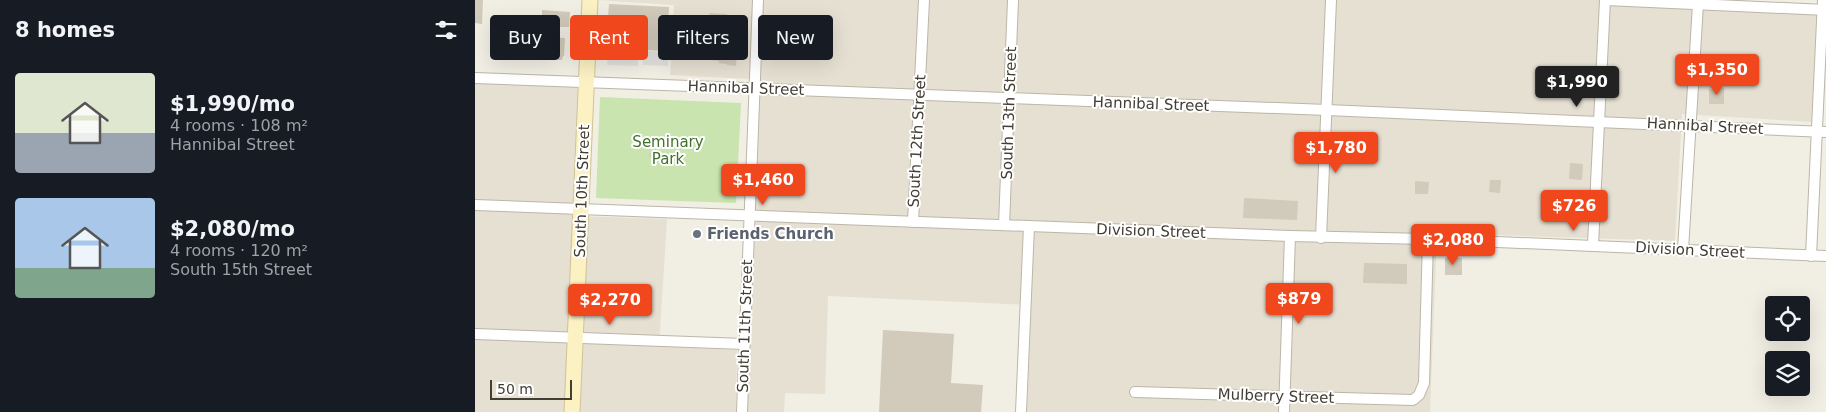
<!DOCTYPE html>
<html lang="en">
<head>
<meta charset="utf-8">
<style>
  body { margin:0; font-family:"DejaVu Sans",sans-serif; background:#242831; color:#f1f3f6; height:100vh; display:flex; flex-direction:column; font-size:19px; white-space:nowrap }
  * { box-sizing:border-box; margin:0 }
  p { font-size:16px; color:#9ea1a6 }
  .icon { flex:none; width:28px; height:28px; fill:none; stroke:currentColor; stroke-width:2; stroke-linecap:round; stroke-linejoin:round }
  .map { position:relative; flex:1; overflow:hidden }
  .side { display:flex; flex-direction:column; background:#171b24; width:475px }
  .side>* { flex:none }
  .hud { position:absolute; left:15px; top:15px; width:475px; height:45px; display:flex; gap:10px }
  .fabs { position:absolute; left:1290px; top:296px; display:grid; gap:10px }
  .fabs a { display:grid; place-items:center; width:45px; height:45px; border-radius:5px; background:#171b24; box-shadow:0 5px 20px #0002; font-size:25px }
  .scale { position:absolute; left:15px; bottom:12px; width:82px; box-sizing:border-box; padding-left:5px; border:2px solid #433e34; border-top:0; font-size:14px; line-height:18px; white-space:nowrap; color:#433e34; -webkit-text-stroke:4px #fff; paint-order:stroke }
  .price { position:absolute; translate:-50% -42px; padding:0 11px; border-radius:5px; background:#f0481c; color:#fff; font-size:16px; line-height:32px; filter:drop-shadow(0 1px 2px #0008) }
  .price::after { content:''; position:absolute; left:50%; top:30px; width:15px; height:11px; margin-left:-8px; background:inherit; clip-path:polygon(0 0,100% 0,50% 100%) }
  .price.on { background:#222; color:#fff }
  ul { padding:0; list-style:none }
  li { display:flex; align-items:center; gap:15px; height:125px; padding:0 15px }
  li span { display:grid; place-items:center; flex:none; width:140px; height:100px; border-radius:5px; color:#555 }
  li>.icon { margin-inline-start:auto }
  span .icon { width:60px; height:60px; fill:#fffc; stroke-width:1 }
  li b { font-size:21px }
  h2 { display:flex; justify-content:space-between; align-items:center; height:60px; padding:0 15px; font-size:21px }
  .tag { padding:0 18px; border-radius:5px; background:#171b24; box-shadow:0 5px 20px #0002; font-size:18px; line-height:45px }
  .tag.on { background:#f0481c; color:#fff }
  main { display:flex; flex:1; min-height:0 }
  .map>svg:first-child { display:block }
  .residential { fill:#e5e0d2 }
  .green { fill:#c9e4ae }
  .parking { fill:#e2e0dc }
  .building { fill:#d2caba }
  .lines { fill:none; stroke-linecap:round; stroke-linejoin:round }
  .street-casing { stroke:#bcb6a7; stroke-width:12 }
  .secondary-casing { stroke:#cfc396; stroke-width:17 }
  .street { stroke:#fff; stroke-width:10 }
  .secondary { stroke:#fcf1c3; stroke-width:15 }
  .worship-dot { fill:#6b7280; stroke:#fff; stroke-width:2 }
  .labels { text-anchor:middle; stroke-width:4; stroke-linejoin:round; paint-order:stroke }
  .street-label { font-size:15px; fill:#433e34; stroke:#fff }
  .park-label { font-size:15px; fill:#42712b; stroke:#fff }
  .worship-label { font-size:15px; font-weight:bold; fill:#5b616d; stroke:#fff; text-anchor:start }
</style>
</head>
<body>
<main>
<section class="side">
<h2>8 homes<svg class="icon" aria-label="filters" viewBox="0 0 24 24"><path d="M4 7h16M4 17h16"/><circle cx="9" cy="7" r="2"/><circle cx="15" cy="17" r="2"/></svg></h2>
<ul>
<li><span style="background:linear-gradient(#dfe7d0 60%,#9aa5b1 0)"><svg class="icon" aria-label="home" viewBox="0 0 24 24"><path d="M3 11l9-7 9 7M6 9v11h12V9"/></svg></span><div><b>$1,990/mo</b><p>4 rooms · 108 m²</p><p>Hannibal Street</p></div></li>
<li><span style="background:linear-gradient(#a9c7e8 70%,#7fa58c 0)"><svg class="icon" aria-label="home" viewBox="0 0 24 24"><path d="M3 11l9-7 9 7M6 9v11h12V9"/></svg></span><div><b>$2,080/mo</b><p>4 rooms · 120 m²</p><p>South 15th Street</p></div></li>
</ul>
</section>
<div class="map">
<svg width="1351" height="412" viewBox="0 0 1351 412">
  <rect width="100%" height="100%" fill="#f1eee4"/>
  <!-- residential -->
  <g class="residential">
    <path d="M122,0h1049l172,7 -6,115 -130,-8 -7,127 -238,-8 -7,179h-403l4,-107 -203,-9 -3,98 -40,-1 -1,19h-38l4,-333 -80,-4 4,-70z"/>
    <path d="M0,83l105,4 -4,129 91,3 -8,127 78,4 -1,62h-261z"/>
  </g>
  <!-- green -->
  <path class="green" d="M125,97l141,6 -5,100 -140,-5z"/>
  <!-- parking -->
  <path class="parking" d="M134,34l33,1v16l26,1v14l-25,-1v-6h-5v7l-31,-1z"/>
  <!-- building -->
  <g class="building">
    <path d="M0,0h8l-1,24 -7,-1z"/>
    <path d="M134,4l60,3 -2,42h-5v2l-15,-1v-2h-4l1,-15h-13v1l-24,-3z"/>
    <path d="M67,10l28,2 -1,15h-14v2l-10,-1 -2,-1v5l-14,-1 1,-10h12z"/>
    <path d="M234,13l18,1v3h11l-1,11 -27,-2z"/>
    <path d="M212,29h6v7h-7z"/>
    <path d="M62,33l12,1 -1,3 17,1 -1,18h-1l-1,4h-12v-4l-2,-1 1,-8 -13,-1z"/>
    <path d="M204,38l8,1v10l-8,-1z"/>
    <path d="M237,48l19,1v3l6,1 -1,13 -9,-1v-1l-8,-1v-2l-8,-1z"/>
    <path d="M1249,88v16h-15v-15z"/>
    <path d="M176,150h7l3,5 -2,6h-6l-4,-5z"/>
    <path d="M1095,163l13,1 -1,16 -13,-1z"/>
    <path d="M1015,180h11l-1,13 -11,-1z"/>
    <path d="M940,181l14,1 -1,12h-13z"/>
    <path d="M769,198l54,3 -1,19 -54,-2z"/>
    <rect x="970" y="258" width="17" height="17"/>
    <path d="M889,263l43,1v20l-44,-1z"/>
    <path d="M408,330l71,4 -3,49 32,2 -2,27h-102z"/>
  </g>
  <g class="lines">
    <!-- street casing -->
    <g class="street-casing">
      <g id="street">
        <path d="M1131,0l220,10"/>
        <path d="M0,78l852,32 499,22"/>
        <path d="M0,205l815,31 138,3 398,17"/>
        <path d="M438,222l11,-222"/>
        <path d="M529,225l9,-225"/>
        <path d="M846,238l10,-238"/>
        <path d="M1118,245l12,-245"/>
        <path d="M1208,250l15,-246"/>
        <path d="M1336,256l12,-256"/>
        <path d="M0,334l269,10"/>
        <path d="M660,392l278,8 6,-5 5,-12 4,-144"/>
        <path d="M267,412l16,-412"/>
        <path d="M546,412l8,-186"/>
        <path d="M809,412l6,-176"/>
      </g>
    </g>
    <!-- secondary casing -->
    <g class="secondary-casing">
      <path id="secondary" d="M97,412l18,-412"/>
    </g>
    <!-- street -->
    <use href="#street" class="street"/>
    <!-- secondary -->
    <use href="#secondary" class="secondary"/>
  </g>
  <!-- markers -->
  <circle class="worship-dot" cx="222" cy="234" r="5"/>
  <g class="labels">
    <!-- street labels -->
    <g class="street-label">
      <text transform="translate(271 88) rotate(2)" y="5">Hannibal Street</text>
      <text transform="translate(676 104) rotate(2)" y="5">Hannibal Street</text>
      <text transform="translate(534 113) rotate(-88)" y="5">South 13th Street</text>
      <text transform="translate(1230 126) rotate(3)" y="5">Hannibal Street</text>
      <text transform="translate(442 141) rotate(-87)" y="5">South 12th Street</text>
      <text transform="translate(107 191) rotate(-88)" y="5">South 10th Street</text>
      <text transform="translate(676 231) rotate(2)" y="5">Division Street</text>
      <text transform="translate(1215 250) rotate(3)" y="5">Division Street</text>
      <text transform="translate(270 326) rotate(-88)" y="5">South 11th Street</text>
      <text transform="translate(801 396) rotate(2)" y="5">Mulberry Street</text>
    </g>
    <!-- park labels -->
    <g class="park-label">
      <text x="193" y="147">Seminary<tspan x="193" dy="17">Park</tspan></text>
    </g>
    <!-- worship labels -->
    <g class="worship-label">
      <text x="232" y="239">Friends Church</text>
    </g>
  </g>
</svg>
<div class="fabs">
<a><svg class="icon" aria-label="locate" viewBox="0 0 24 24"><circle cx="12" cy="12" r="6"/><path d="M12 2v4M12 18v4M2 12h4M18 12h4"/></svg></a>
<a><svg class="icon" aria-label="layers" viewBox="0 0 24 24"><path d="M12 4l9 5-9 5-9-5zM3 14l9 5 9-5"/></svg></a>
</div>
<div class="scale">50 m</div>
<b class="price" style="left:1242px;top:96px">$1,350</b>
<b class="price on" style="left:1102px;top:108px">$1,990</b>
<b class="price" style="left:861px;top:174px">$1,780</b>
<b class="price" style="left:288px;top:206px">$1,460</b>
<b class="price" style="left:1099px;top:232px">$726</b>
<b class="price" style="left:978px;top:266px">$2,080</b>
<b class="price" style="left:824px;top:325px">$879</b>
<b class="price" style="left:135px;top:326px">$2,270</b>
<div class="hud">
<a class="tag">Buy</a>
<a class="tag on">Rent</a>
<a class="tag">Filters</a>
<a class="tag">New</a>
</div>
</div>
</main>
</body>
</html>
